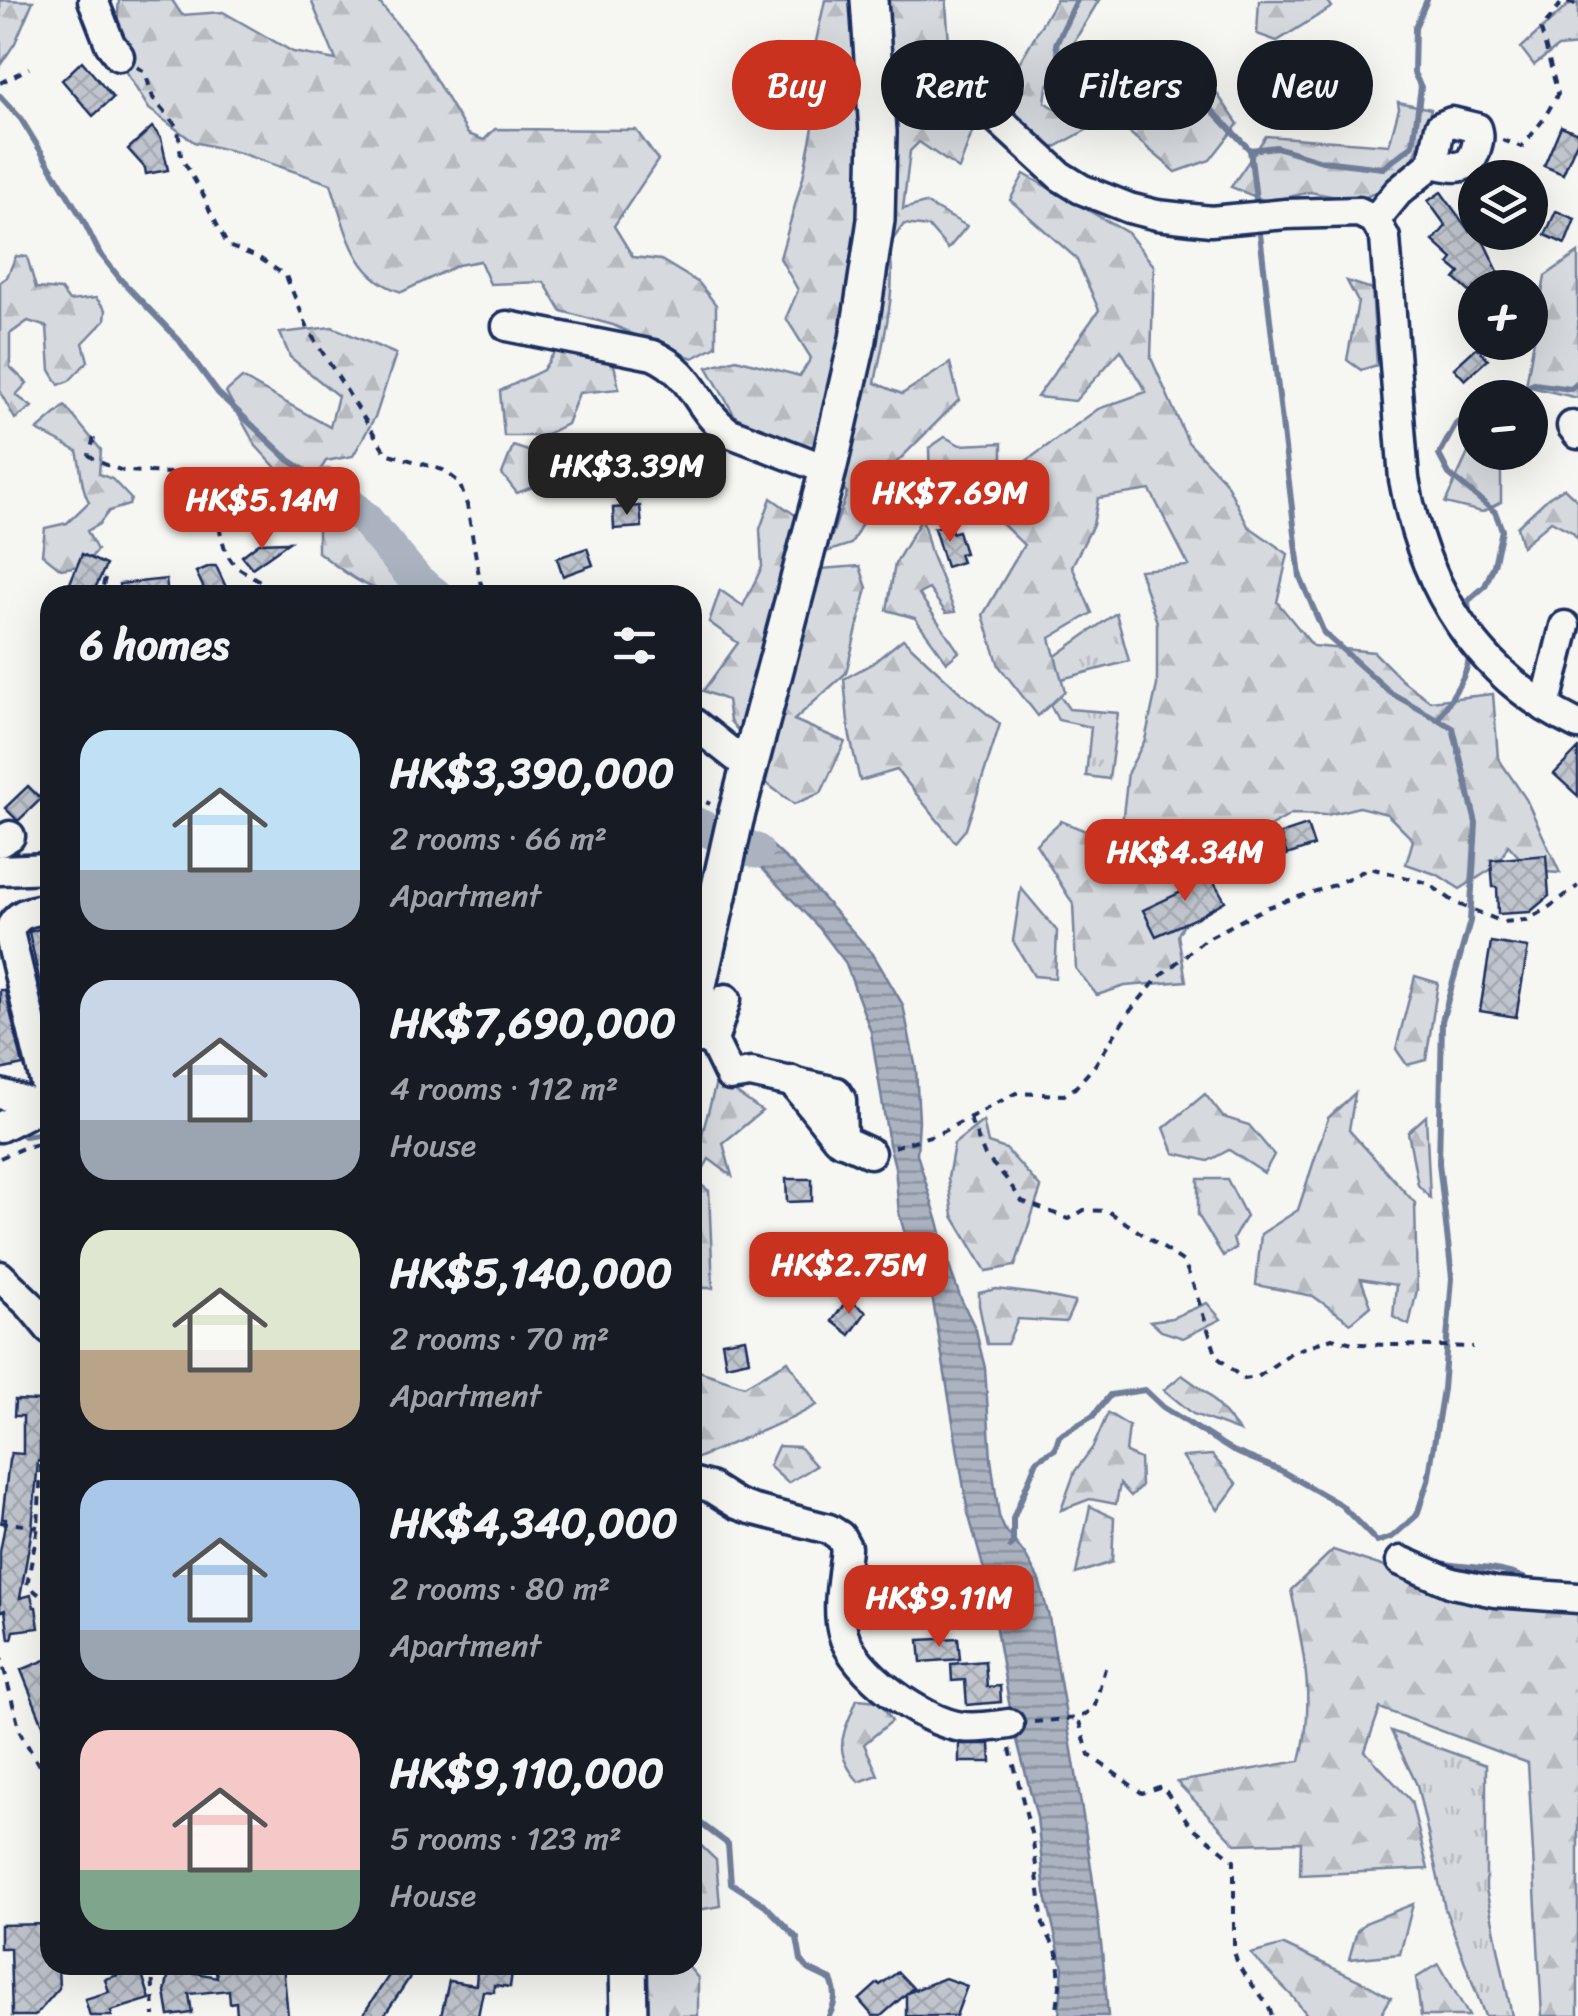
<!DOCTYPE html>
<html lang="en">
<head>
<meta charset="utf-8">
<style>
  body { margin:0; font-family:Sriracha,sans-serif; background:#20242c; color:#f1f3f6; height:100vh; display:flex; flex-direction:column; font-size:38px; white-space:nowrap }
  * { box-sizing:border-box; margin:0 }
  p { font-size:32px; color:#9ea1a6 }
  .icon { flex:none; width:55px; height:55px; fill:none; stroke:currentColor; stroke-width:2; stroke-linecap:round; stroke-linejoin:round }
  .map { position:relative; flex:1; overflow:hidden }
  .panel { position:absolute; left:40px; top:585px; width:662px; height:1390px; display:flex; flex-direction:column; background:#171b24; border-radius:30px; box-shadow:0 10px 40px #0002 }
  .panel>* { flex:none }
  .guide { position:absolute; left:732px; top:40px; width:695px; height:90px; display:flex; gap:20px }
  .controls { position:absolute; left:1458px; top:160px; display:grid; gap:20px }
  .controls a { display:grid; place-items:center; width:90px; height:90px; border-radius:50%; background:#171b24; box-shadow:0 10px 40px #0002; font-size:50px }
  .price { position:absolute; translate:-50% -85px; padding:0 22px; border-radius:20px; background:#c8321e; color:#fff; font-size:32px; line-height:65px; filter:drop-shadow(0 2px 5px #0008) }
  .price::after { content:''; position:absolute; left:50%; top:60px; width:30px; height:22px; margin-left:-15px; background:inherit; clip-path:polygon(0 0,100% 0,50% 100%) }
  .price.current { background:#222; color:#fff }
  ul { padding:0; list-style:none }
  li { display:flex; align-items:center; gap:30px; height:250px; padding:0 40px }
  li span { display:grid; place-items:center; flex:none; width:280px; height:200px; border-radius:30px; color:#555 }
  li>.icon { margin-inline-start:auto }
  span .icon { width:120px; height:120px; fill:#fffc; stroke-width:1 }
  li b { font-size:42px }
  h2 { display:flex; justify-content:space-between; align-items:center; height:120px; padding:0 40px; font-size:42px }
  .chip { padding:0 35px; border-radius:45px; background:#171b24; box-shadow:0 10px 40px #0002; font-size:35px; line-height:90px }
  .chip.current { background:#c8321e; color:#fff }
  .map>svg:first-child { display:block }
  .grass { fill:url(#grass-tufts); stroke:#78849e; stroke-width:2.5 }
  .forest { fill:url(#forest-firs); stroke:#78849e; stroke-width:2.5 }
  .water { fill:url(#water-rules); stroke:#717e99; stroke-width:2.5 }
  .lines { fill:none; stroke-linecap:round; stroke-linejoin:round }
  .stream { stroke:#717e99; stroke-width:6 }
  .river { stroke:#abb2c0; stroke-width:35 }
  .building { fill:url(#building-cross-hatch); stroke:#1b2f5e; stroke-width:2.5 }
  .minor-casing { stroke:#1b2f5e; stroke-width:35 }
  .major-casing { stroke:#1b2f5e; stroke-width:42 }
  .path { stroke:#1b2f5e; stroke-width:4; stroke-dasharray:8 8; stroke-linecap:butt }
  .minor { stroke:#f6f6f2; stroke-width:28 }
  .major { stroke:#f6f6f2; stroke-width:35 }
</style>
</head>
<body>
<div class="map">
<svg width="1578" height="2016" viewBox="0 0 1578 2016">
  <defs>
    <pattern id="grass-tufts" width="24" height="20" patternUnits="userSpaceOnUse" patternTransform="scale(2.5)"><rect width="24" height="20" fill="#d6d9dd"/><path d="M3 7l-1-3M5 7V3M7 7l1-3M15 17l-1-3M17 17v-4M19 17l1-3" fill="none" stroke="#b7bbc0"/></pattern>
    <pattern id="forest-firs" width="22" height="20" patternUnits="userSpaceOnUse" patternTransform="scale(2.5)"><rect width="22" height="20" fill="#d6d9dd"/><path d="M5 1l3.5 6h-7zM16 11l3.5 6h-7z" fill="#b7bbc0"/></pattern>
    <pattern id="water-rules" width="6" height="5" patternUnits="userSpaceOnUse" patternTransform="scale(2.5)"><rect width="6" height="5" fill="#abb2c0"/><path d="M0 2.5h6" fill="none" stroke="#8a919f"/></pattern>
    <pattern id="building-cross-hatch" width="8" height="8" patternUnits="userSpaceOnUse" patternTransform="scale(2.5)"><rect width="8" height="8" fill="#c0c4cd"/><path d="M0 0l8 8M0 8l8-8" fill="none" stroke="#a4a9b2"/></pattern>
  </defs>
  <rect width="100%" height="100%" fill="#f6f6f2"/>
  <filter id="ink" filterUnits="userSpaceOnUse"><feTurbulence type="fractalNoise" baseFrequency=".01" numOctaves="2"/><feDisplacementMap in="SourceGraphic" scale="20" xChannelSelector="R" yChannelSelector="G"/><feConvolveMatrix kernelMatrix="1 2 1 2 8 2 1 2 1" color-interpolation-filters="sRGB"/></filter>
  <g filter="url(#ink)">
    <!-- grass -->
    <g class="grass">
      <path d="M1116,613l13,48 -79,21 19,27 49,4 -9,66 -23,-3 5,-49 -33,-7 -25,-48z"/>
      <path d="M1391,1731l95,34v124l26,127h-27l-40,-107 -28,-124z"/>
    </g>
    <!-- forest -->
    <g class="forest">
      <path d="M0,0l33,1 -18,42 -14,21z"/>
      <path d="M119,0h53l10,15 41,-3 70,40 43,8 -25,-60 67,1 40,49 50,84 16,6 11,-11 141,1 22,30 -44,66 19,31 28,3 38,23 17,22v41l-23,12 -30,-10 -50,-23 -52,-14 -17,-29 -54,2 -10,-23 -22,4 -56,27c-50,-14 -56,-64 -71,-108l-91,-31 -46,-11 -45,-33 -25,-40 -7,-46z"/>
      <path d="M825,0h122l-1,4 4,51 -33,29 34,16 23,27 -15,42 -40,-27 -9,9 -7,58 22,-6 42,23 -19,23 -19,-22 -25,-3 -15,21c9,44 -6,95 -14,138l27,11 48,-31 9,37 -67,67 -41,77 -25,8 21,-59 -32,-39 -42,-13 -38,-25 -28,-49 29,-8 64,17 11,-18 -25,-40 12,-28 -18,-32 23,-81 10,-50 -29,-32 -36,-22 28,-27h39z"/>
      <path d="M1056,0h43l-52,87 -2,15 21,13 23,-24 26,10 45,-15 44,-11 34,49 -28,36 -34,12 -57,-48 -18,-2 -53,29 -33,-25 1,-58z"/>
      <path d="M1259,0h68l5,7 -55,34 -20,-7z"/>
      <path d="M1578,3v42l-20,2 -24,18 -13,-17 46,-42z"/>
      <path d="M1398,102l33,7 -6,21 -16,40 -30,21 -22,10 -47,-9 -42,10 -37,-15 35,-51 123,9 10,-37z"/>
      <path d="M1024,174l104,59 26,33 -3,92 37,84 37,39 23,45 40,28 -11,48 36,44 61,6 29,29 27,20 63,-7 5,64 28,41 34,74 -28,-2 -24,-26 -10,20 -38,24 -22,-14 -32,-11 7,-24 -26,-26 -28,-7 -32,8 -35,-1 -71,41 -43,80 8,46 -61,5 -28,9 -21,-26 -3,-65 -37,-60 25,-23 32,13 29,-10 6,-52 17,-32 12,-55v-63l-18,-52 50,-4 -39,-76 -52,8 -5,27 -21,41 20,47 -42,25 15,53 -27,25 -39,-50 -16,-51 41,-70 -30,-29 28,-52 76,-55 48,-17 -25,-42 -46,51 -38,-4 62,-87 -23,-52 -66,-58z"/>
      <path d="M1578,253v145l-52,-12 19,-110z"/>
      <path d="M16,256l11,1 9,31 25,2 8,11 27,-3 10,12 -1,10 -22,23 5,18 -19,20 -10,4 -9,-15 -3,-43 -19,-6 -18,13v33l17,16 -11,12 16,12 -17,12 -15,-27v-110l7,-5z"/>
      <path d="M1347,281l25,8 5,76 -16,5 -14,-10 11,-58z"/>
      <path d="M332,327l64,27 -20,61 -23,41 -27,5 -23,36 -47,-51 -30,-54 16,-14 88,49 8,-31 -48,-39 -10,-24z"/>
      <path d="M557,348l56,11 6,30 -40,4 -12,31 -24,12h-39l-4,-45 43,-21z"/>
      <path d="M65,406l36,44 -2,24 13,5 19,20 -2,6 -20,6 -10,13 -12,7 10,19 -12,15 -24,4 -19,-15 3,-26 22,-5 22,-21c-9,-17 -7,-32 -12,-51l-40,-21z"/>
      <path d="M945,437l15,8 42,-2v30l-42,4 7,33 -6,10 -19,-5 -12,-28 -1,-39z"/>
      <path d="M1475,438v14l26,1v49l-19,10 -37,-9z"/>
      <path d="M513,446l27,9 5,22 -12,10 -16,6 -15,-19z"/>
      <path d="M1564,488l14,13v38l-6,-7 -21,-11 -29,25 -5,-19 31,-29z"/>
      <path d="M318,497l28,27 43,32 22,31 -5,8c-35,0 -62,-23 -88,-43z"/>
      <path d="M771,498l27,19 -4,40 26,12 40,-3 7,22 -21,85 -52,47 51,22 -24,51 -27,11 -40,-30 -9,-35 -15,-18 -3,-21 -24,-9 35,-48 -29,-21 11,-32 23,16 19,-39 -2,-38z"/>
      <path d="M922,518l9,35 24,59 -9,1 -17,-24 -10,5 40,58 -12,10 -32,-44 -28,-8 8,-46z"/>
      <path d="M903,639l58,54 39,31 -34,105 -11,13 -58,-72 -37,11 -11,-49 -5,-53 29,-16z"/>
      <path d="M1021,888l36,43 -2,47 -21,-2 -21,-35z"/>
      <path d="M1415,976l23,7 -12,77 -19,5 -11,-16z"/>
      <path d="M717,1079l45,32 -39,32 9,33 -23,-17 -13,22 13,10 4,97h-20v-120z"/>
      <path d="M1355,1093l-6,37 66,73 2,87 -8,35 -16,-8 3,-32 -35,-6 10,27 -20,17 -38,-27 -57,-11 5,-51 37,-24 30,-92z"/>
      <path d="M1205,1094l18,23 26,8 25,30 -10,18 -35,-23 -21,11 -34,-8 -10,-25z"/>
      <path d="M1426,1116l4,82 -12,-13 -10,-53z"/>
      <path d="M983,1121l5,22 18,6 35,39 -26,78 -29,5 -33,-55 -5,-38 6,-34z"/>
      <path d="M1198,1179h29l19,37 -13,23 3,9 -13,8 -25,-41z"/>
      <path d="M996,1289l40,5 39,8 -9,20 -48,-3 -11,25h-20l-8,-39v-12z"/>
      <path d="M1207,1303l14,16 -38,19 -22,-7 -11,-10 22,-3z"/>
      <path d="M788,1361l29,44 -25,13 -99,42v-91l51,17z"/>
      <path d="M1182,1375l25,18 32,38 -46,-17 -29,-24z"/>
      <path d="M1108,1413l21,13 -3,27 14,6 1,28 -10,9 -11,-12 -4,20 -26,-5 -29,11 14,-39 18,-24z"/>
      <path d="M778,1446l21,1 17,19 -28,17 -19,-17z"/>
      <path d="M1212,1455l25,29 -19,26 -35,-53z"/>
      <path d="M1090,1506l24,12 -2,44 -36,12z"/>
      <path d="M1333,1550l58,19 187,41v406h-36l-14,-253 -148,-55 -15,43 46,50 17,68 -128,6 1,-33 -65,2 -59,-62 123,-21c16,-61 3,-112 -9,-171z"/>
      <path d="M857,1699l23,2 12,20 -28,23 14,31 -19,7c-29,-33 -15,-48 -2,-83z"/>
      <path d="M695,1840l21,20 4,46 -27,5 -1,-69z"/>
      <path d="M1413,1904l-13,50 -51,5 8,-28 8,-8z"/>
      <path d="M1284,1945l79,37 28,16 -11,18h-72l-15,-19 -42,-43z"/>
      <path d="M1439,1964l30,52h-48l-5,-38z"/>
      <path d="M633,1965h54l11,13v38h-81z"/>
    </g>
    <!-- water -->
    <path class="water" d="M754,837l14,5 25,23 80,89 30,51 13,64 3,51 -2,34 22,71 12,47 10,27 15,31 3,14 6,24 6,91 8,57 5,12 21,27 14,25 10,37c22,132 49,265 59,399h-49l4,-48 -18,-76 -8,-75 -24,-92 -25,-141 -20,-71 -35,-212 -28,-67 -6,-21 -4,-46 -6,-23 -18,-112 -26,-70 -25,-33 -67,-70 -6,-12z"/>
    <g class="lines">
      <!-- stream -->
      <g class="stream">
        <path d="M1077,0l-21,44 12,52 53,14 53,-10 37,9 39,41 7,57"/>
        <path d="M0,96l21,23 61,99 17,34 22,28 58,60 39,53 71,67 38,25"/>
        <path d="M1250,150l26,-3 46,14 61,7 30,-23 8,-58 -7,-14 1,-46 12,-27"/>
        <path d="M1501,398l33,-14 37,5 7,-6"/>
        <path d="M1469,615l-1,-14 17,-15 9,-21 8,-35 -7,-18 -46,-38 -10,-19 17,-31 19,-11"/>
        <path d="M1438,720c12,-22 30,-43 32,-67"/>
        <path d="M13,1127l11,9 26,-4"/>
        <path d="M49,1414l-1,10 2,14"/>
        <path d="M50,1506v67"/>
        <path d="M1010,1547l3,-5v-23l24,-59 18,-11 4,-13 34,-20 17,-21 35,-5 18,17 70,44 47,19 61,35 36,37 15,-5 25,-22 11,-34 15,-92 9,-111 -13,-115 3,-142 28,-100 6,-98 -23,-95 -62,-35 -67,-60 -24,-56 -41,-352"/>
        <path d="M1433,1562c32,7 72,3 100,21"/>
        <path d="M692,1817l36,27 3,39 34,22 32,33 4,22 7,9 23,11c6,14 5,22 -2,36"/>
      </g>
      <!-- river -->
      <g class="river">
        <path d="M327,485l38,34 52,62 18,14"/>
        <path d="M692,823l64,28"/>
      </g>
    </g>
    <!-- building -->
    <g class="building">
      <path d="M82,61l31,37 -20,18 -31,-36z"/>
      <path d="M1561,126l17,7v6l-15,35 -19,-8z"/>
      <path d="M152,127l9,11 7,32 -22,4 -1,-6 -17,-19z"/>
      <path d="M1441,192l28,39 6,-3v4h4l27,56h-31v9l-20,-18 5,-6 -11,-9 4,-5 -20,-18 13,-15 -18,-25z"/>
      <path d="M1556,211l19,8 -10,25 -20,-9z"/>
      <path d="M1477,347l11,12 -23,21 -11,-12z"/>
      <path d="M640,506l2,21 -28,2 -1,-21z"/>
      <path d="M950,524l2,9 6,-2 7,22 -6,1 3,8 -16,5 -12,-39z"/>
      <path d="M289,542l-37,26 -10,-12 17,-13z"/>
      <path d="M587,548l6,17 -30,11 -6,-18z"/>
      <path d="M82,554l24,11 -14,30h-27z"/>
      <path d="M210,566h6l11,23 -14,6h-6l-11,-23z"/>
      <path d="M166,579l2,16h-48l-1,-11z"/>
      <path d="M1578,749v47l-24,-22z"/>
      <path d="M28,786l13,13 -23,22 -13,-13z"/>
      <path d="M1307,825l7,21 -27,9 -7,-21z"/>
      <path d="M1546,855l3,41 -19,16 -32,2 -1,-27h-4l-2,-27z"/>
      <path d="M1206,868l19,33 -29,17 -40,18 -13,-26 47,-22 -4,-8z"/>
      <path d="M50,926v70l-7,1 -14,-65z"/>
      <path d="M1491,942l37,6 -12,69 -36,-6z"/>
      <path d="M0,990h5l18,75 -23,5z"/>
      <path d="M786,1179h26v22l-25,1z"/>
      <path d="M848,1299l18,13 -16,23 -18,-14z"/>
      <path d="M745,1338l4,22 -23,5 -4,-23z"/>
      <path d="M15,1400l25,1v60h-2l-6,68 -12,69 11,-3 3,12h2l3,21 -25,3 -2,8h-3l-4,-29 -5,2v-60l6,-33h-4l7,-59 2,-7 12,1v-38h-9z"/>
      <path d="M958,1638l2,21 -39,3 -2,-22z"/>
      <path d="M50,1658v82h-1l-28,-70z"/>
      <path d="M985,1661l2,26 13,-1 1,16 -34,3 -2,-25 -13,1 -1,-17z"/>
      <path d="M959,1744h31l1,18h-32z"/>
      <path d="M50,1924v41h8l1,23 -24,28h-23l-2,-68h-10v-23z"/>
      <path d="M215,1965h68l5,51h-51l-1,-14 -6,1 -1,-13 -40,4 3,19 -23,3 -4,-24 5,-24 47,9z"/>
      <path d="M396,1965h22l-34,51h-22z"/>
      <path d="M140,1968l10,31 -39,12 1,5h-22l-5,-17 24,-7 -4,-13z"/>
      <path d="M488,1969l24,3 -2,15 -16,-2v7l-11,-1 -5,25h-37l8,-35 27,4 1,-14 11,1z"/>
      <path d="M898,1972l15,16 -6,5 38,-15 22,8 -11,30h-50v-22l-25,22h-8l-14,-16 19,-17 2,2z"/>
    </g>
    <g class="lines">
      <!-- minor casing -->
      <g class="minor-casing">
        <g id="minor">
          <path d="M93,0l17,44 9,12"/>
          <path d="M876,87l71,3 22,7 19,13 72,66 21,13 48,19 28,7 54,6 75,-7 73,-2 16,8 10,18 19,241c19,108 73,197 174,246"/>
          <path d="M1375,220l23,-28 35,-29 7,-36 12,-5 25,6c3,9 1,14 -2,24 -8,21 -25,15 -42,11"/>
          <path d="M507,326l146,29c42,19 42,52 75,77l100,38"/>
          <path d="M1572,426l6,8"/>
          <path d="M1545,707l20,-81"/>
          <path d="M692,722l57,45"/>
          <path d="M0,842l10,-6"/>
          <path d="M0,870l50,-2"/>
          <path d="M50,908c-19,3 -34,4 -41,24l41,171"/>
          <path d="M692,1036l21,5 17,35 21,-3 85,19 5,8 1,41"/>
          <path d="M713,1041l13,-42"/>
          <path d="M792,1081l45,57 33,15"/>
          <path d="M0,1094l41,12"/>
          <path d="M0,1127l41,-21 9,-1"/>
          <path d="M0,1276l31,30 19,23"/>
          <path d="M692,1482l18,5 27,17 14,5 78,20 11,7 6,11c-2,27 -10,60 -3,86 10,39 80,89 119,94 16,2 31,-1 47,-3"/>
          <path d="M1401,1561l51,22 43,9 83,6"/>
        </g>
      </g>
      <!-- major casing -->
      <g class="major-casing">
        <g id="major">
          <path d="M692,1012l43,-192 93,-350 30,-131 18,-119 2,-88 -9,-132"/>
          <path d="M628,1965l1,51"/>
        </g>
      </g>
      <!-- path -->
      <g class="path">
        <path d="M137,67l8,5 8,26 25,30 3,29 24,41 4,11 19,37 30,11 28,19 23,55 77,122 57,17 16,12 8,23 13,76 5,14"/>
        <path d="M0,83l29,-15"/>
        <path d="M1502,140l20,7 21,-27 15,-26 -17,-64 21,-28 16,2"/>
        <path d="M94,438l-5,17 10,7 24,9 48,2 11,6 37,48 7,26 9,13 28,17 -1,12"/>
        <path d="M105,578l-3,12 4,5"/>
        <path d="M692,795l18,9"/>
        <path d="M692,1107l2,-45"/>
        <path d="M970,1119l15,37 20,21 17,24 47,18 15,-9 24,1 76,51 10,25 23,70 26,22 15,-2 34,-25 40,-14 25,6 116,3"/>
        <path d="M894,1147l46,-14 76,-40 48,2 11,-7 20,-23 35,-54 29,-34 45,-37 61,-32 69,-23 36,-17 57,15 29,20 47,19 24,-2 22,-13 29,-21"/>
        <path d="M0,1158l25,-11 25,-5"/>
        <path d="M50,1411l-6,-3 -6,119 -11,58 23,18"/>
        <path d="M0,1522l38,5"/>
        <path d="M0,1653l20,79 22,39"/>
        <path d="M1105,1668l-11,41 -16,9 11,37 53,38 20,-7 28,39 44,35v91c6,30 31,40 38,65"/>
        <path d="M1034,1722l44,-4"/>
        <path d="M1010,1749l23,92 10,83 15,31 2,31 -4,30"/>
        <path d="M152,1965l2,51"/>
      </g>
      <!-- minor -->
      <use href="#minor" class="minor"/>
      <!-- major -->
      <use href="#major" class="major"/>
    </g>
  </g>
</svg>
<div class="controls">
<a><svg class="icon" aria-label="layers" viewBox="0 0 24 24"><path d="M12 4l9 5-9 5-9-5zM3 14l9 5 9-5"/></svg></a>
<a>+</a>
<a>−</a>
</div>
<b class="price current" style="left:627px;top:518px">HK$3.39M</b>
<b class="price" style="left:950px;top:545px">HK$7.69M</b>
<b class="price" style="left:262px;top:552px">HK$5.14M</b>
<b class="price" style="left:1185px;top:904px">HK$4.34M</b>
<b class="price" style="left:849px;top:1317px">HK$2.75M</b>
<b class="price" style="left:939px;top:1650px">HK$9.11M</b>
<div class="guide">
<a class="chip current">Buy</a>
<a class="chip">Rent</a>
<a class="chip">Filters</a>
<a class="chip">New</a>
</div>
<section class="panel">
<h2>6 homes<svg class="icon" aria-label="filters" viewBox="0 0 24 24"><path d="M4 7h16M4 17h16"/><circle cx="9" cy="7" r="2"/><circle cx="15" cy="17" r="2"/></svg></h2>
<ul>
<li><span style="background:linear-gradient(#bfe0f5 70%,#9aa5b1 0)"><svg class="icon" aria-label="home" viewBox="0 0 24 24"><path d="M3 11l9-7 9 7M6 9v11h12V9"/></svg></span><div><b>HK$3,390,000</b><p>2 rooms · 66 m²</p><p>Apartment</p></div></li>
<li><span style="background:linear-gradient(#c9d6e8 70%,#9aa5b1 0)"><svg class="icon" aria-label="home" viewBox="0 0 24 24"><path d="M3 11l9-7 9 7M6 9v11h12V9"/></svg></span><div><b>HK$7,690,000</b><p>4 rooms · 112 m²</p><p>House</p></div></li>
<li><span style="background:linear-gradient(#dfe7d0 60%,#b9a48a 0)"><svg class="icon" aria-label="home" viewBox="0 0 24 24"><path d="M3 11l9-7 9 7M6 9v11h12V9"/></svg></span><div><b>HK$5,140,000</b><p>2 rooms · 70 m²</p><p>Apartment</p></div></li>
<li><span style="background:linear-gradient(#a9c7e8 75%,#9aa5b1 0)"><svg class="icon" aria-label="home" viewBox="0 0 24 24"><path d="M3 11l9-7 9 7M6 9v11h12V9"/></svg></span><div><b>HK$4,340,000</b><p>2 rooms · 80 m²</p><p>Apartment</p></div></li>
<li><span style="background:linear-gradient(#f6c9c9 70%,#7fa58c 0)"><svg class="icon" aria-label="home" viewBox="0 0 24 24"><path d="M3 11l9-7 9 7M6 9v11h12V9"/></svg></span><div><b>HK$9,110,000</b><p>5 rooms · 123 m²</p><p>House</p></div></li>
</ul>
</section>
</div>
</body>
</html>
